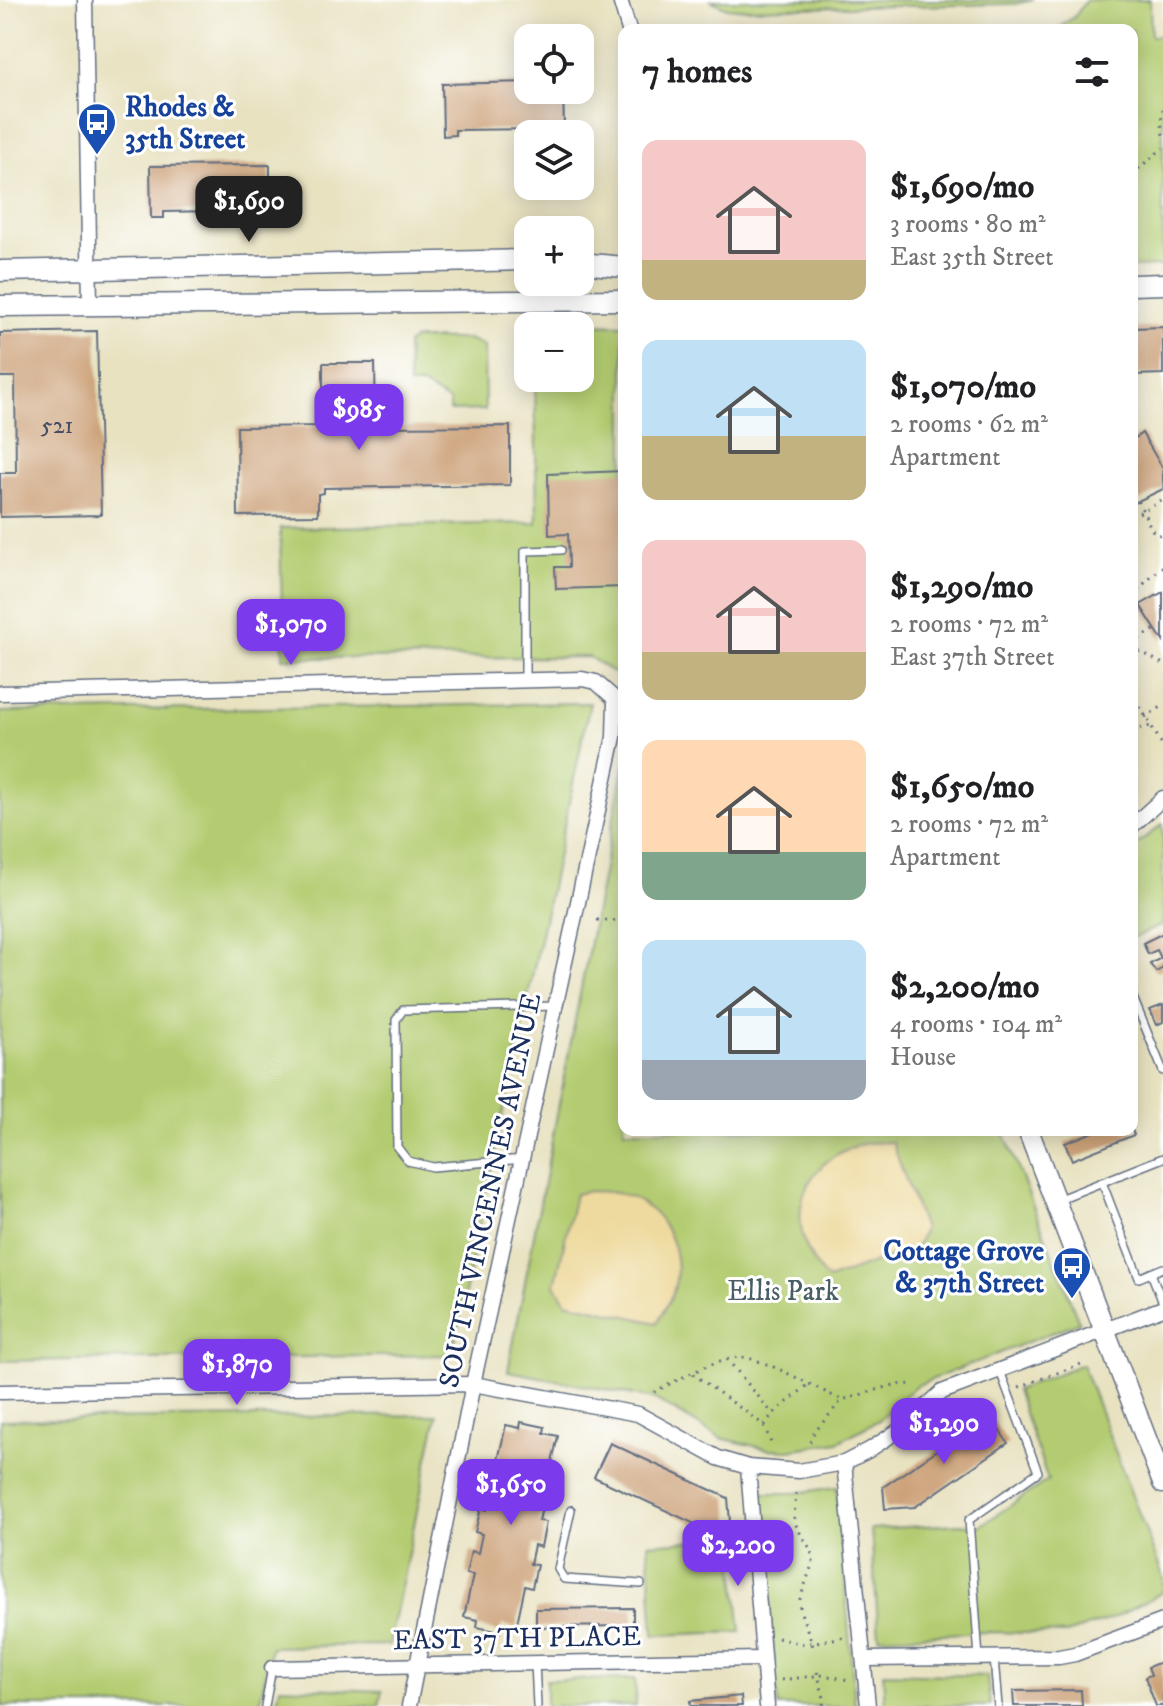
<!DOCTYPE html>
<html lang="en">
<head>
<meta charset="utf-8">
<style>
  body { margin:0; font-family:"IM FELL DW Pica",serif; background:#f2f2f2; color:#202124; height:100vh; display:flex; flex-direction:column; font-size:30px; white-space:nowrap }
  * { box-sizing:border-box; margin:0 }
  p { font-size:26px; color:#757577 }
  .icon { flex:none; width:44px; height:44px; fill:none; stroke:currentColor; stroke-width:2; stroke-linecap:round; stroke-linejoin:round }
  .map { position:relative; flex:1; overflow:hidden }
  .panel { position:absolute; left:618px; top:24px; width:520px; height:1112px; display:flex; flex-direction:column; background:#fff; border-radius:16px; box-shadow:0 4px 20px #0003 }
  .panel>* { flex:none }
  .fabs { position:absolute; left:514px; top:24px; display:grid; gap:16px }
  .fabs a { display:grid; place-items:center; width:80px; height:80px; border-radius:16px; background:#fff; box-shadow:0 4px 20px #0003; font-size:40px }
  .price { position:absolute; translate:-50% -68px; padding:0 18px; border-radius:16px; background:#7c3aed; color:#fff; font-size:26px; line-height:52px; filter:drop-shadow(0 2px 4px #0008) }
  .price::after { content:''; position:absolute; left:50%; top:48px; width:24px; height:18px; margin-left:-12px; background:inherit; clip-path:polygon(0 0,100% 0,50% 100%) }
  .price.on { background:#222; color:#fff }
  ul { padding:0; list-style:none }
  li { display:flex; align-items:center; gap:24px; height:200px; padding:0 24px }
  li span { display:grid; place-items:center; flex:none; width:224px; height:160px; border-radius:16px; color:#555 }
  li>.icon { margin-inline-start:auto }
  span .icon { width:96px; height:96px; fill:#fffc; stroke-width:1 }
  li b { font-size:34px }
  h2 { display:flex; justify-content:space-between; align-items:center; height:96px; padding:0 24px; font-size:34px }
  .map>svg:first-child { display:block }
  .green { fill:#b4cc71; stroke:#687e68; stroke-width:2 }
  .sand { fill:#eeda9e; stroke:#84847e; stroke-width:2 }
  .building { fill:#cca279 }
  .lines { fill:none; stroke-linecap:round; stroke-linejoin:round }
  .lane-casing { stroke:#636e81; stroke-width:10 }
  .street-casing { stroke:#636e81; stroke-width:17 }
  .secondary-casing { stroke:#636e81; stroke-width:23 }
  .path { stroke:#636e81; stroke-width:3; stroke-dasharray:2 6; stroke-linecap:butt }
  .lane { stroke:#fff; stroke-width:7 }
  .street { stroke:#fff; stroke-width:14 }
  .secondary { stroke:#fff; stroke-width:20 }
  .labels { text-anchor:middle; stroke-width:6; stroke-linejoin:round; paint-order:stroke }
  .number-label { font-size:24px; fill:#474c65 }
  .transit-label { font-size:28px; font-weight:bold; fill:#164399; stroke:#fff; text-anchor:start }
  .street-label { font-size:28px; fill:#1b2f5e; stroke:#fff }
  .park-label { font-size:28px; fill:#495e64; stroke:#fff }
</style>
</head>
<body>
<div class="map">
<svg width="1163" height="1706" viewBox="0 0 1163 1706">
  <rect width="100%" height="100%" fill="#fff"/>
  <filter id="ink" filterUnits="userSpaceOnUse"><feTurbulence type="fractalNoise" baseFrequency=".0125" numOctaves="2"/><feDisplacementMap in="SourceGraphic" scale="16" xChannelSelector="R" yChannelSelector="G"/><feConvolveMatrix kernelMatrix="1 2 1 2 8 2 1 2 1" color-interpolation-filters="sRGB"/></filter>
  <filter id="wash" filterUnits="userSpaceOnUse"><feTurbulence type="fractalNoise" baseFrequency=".006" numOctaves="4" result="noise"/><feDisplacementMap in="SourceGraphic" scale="32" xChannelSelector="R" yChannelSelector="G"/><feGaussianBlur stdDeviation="1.8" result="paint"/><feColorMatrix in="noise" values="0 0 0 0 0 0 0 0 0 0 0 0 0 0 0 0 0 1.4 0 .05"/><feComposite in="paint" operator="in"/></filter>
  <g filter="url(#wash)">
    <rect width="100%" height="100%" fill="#e8e2c1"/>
    <!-- green -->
    <g class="green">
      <path d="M710,0h323l-18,4 -277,5 -11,-1z"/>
      <path d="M1086,0h64l1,36h12v230l-31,1v-237h-76l20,-15z"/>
      <path d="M534,323l90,2v359l-2,-6 -33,-21 -306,1 -3,-130 257,-5 -2,-145h45v-52h-46z"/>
      <path d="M414,339h54l16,7 1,64 -35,1v-9l-28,-17h-13l-2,-41z"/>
      <path d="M590,703l-138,652 -452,6v-649z"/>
      <path d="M624,764v366h379l76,192 -164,64 -36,34 -41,22 -49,8 -22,-1 -46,-11 -66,-39 -147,-28z"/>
      <path d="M1163,824v101l-31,13v-90z"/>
      <path d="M1082,1364l81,213v15l-49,26 -48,16 -78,-2 -109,5 -8,-108 89,-5 20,2 68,-46 -32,-90z"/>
      <path d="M437,1415l-48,230 -118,2 -12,59h-256l-3,-55v-231z"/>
      <path d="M837,1487l18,219h-77l-18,-213h36z"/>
      <path d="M731,1538l10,94 -87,3 -6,-91z"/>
      <path d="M883,1673l104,3 3,30h-105z"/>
      <path d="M635,1679l1,27h-90v-26z"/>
      <path d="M280,1687l102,4 -3,15h-103z"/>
    </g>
    <!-- sand -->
    <g class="sand">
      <path d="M892,1142l32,87 -8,18 -88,33c-44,-45 -36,-112 27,-134 11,-4 25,-4 37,-4z"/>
      <path d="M589,1191c17,0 34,1 49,10 32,18 47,60 34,94 -4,9 -10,19 -15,28l-91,-21 -11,-17 20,-91z"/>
    </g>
    <g id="blocks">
      <!-- building -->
      <g class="building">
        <path d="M528,82v8h35l1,38h-3v5h-10v-4l-96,1v5l-12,1 -1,-52z"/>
        <path d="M270,165v51h-10v-6l-96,2v6h-13l-1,-52z"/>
        <path d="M1163,327v47l-31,1v-47z"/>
        <path d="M97,331l4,184 -101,2v-44h16l-1,-96h-15v-44z"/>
        <path d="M323,363h52l1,62h5v2l129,-1v59l-186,3v5l-6,1v21l-80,1 -1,-89 86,-1z"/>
        <path d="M1142,433l21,36v20l-31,15v-64z"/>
        <path d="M624,471v116l-68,2 -1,-22h14l-1,-33 -19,1 -1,-61z"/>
        <path d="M1163,592v49l-23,-36z"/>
        <path d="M1163,933v35l-7,4 -6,-8 11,-6 -4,-8 -9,4 -5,-11z"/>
        <path d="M1163,1005v17l-6,3 -7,-15z"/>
        <path d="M1098,1130h34l2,5 -62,25 -7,-17z"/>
        <path d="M989,1415l19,28 -93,64 -30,2 -2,-22z"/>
        <path d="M521,1422l24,5 -1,6 14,3 -10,44 7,2 -5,22 -7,-1 -4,18 7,1 -5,25 -7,-2 -4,19 7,1 -5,23 -7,-2 -9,42 -14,-3 -2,7 -23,-5 1,-7 -14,-3 9,-42 -7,-1 5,-23 7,2 4,-19 -7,-2 6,-24 6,2 4,-18 -7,-2 5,-23 7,2 10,-44 14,3z"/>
        <path d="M610,1443l118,55 2,24 -33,3 -103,-48z"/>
        <path d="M633,1608v18l-97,1v-18z"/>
        <path d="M1163,1661v45h-7l-11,-29 6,-2 -3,-8z"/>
        <path d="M1081,1690l1,16h-68l-1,-15z"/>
        <path d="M741,1696l1,10h-51l-1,-5z"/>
      </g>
    </g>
  </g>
  <g filter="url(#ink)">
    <use href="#blocks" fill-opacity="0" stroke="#636e81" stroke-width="2"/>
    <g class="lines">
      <!-- lane casing -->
      <g class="lane-casing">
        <g id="lane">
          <path d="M525,680v-129l36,-1"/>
          <path d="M1132,995l31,76"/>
          <path d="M523,1159l-90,8 -25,-6 -11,-14 -1,-127 7,-10 153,-4"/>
          <path d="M1102,1182l37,96 24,-10"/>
          <path d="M1057,1200l106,-42"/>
          <path d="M1151,1273l12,30"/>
          <path d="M571,1510l-13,59 6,10 77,5"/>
          <path d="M979,1658l-10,-138 69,-48 -38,-101"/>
          <path d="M994,1658l4,48"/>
          <path d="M535,1662l2,44"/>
          <path d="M265,1706l7,-38"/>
        </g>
      </g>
      <!-- street casing -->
      <g class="street-casing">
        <g id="street">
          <path d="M85,0l5,305"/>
          <path d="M620,0l9,30"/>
          <path d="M0,693l582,-14 14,3 19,17 -1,38 -141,647 -64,322"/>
          <path d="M1132,826l31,-28"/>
          <path d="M0,1392l473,-8 165,30 80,44 30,9 51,4 45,-8 25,-13 35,-23 38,-35 221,-84"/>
          <path d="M844,1463l24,243"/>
          <path d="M748,1467l19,239"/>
          <path d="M865,1659l194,-2 16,-3 88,-33"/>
          <path d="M272,1668l490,-9"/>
        </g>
      </g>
      <!-- secondary casing -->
      <g class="secondary-casing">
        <g id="secondary">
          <path d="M580,263l44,4"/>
          <path d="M0,271l528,-11"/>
          <path d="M1132,285l31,-1"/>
          <path d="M0,306l624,-6"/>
          <path d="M1028,1130l135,353"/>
        </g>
      </g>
      <!-- path -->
      <g class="path">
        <path d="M1163,109l-2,11 2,15"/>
        <path d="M1132,174l31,-26"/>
        <path d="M1138,501l14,29 11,7"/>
        <path d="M1132,517l31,-18"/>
        <path d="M1132,595l31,-29"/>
        <path d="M1132,643l24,-14"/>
        <path d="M1132,647l31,17"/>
        <path d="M620,673l4,-2"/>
        <path d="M1132,693l31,53"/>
        <path d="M1145,717l18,-11"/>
        <path d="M1132,730l19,-4"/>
        <path d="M597,920l27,1"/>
        <path d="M727,1359l46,55"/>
        <path d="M693,1374l71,51 7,18"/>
        <path d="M1019,1387l65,-24"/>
        <path d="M654,1392c23,-11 61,-34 86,-35 22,0 79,33 102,43l52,-15 18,-1"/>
        <path d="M764,1425l9,-11 35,-29"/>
        <path d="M810,1442l3,-8 28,-33"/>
        <path d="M796,1493l-2,25 3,10 14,22 2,12 -13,37v11l13,36"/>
        <path d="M778,1638l26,6 41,-7"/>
        <path d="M817,1672l7,26 -1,8"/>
        <path d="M781,1680l42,-5 26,5"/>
      </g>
      <!-- lane -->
      <use href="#lane" class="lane"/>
      <!-- street -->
      <use href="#street" class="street"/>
      <!-- secondary -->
      <use href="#secondary" class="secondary"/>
    </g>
  </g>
  <!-- icons -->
  <defs>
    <g id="bus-pin" transform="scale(2)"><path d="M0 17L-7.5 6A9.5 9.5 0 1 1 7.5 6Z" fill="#1a4fb4" stroke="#fff"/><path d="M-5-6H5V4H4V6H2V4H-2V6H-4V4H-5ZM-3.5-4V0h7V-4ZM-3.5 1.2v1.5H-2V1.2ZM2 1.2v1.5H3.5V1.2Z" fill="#fff"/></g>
  </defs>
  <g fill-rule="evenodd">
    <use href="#bus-pin" x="97" y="122"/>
    <use href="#bus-pin" x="1072" y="1266"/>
  </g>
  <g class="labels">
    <!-- number labels -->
    <g class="number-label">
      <text x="57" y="433">521</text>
    </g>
    <!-- transit labels -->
    <g class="transit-label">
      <text x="125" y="116">Rhodes &amp;<tspan x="125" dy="32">35th Street</tspan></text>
      <text x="1044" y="1260" text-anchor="end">Cottage Grove<tspan x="1044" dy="32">&amp; 37th Street</tspan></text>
    </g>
    <!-- street labels -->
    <g class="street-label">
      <text transform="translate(489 1190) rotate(-78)" y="10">SOUTH VINCENNES AVENUE</text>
      <text transform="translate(517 1637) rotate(-1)" y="10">EAST 37TH PLACE</text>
    </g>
    <!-- park labels -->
    <g class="park-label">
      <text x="783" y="1300">Ellis Park</text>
    </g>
  </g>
</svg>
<div class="fabs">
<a><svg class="icon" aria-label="locate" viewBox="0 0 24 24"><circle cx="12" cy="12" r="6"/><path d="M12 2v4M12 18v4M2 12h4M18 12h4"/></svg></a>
<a><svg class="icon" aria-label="layers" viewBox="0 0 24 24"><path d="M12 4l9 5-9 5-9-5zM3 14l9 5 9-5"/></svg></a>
<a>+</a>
<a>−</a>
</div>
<b class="price on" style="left:249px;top:244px">$1,690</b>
<b class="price" style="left:359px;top:452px">$985</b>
<b class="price" style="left:291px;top:667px">$1,070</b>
<b class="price" style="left:237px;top:1407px">$1,870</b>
<b class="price" style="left:944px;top:1466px">$1,290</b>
<b class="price" style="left:511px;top:1527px">$1,650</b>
<b class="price" style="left:738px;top:1588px">$2,200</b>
<section class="panel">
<h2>7 homes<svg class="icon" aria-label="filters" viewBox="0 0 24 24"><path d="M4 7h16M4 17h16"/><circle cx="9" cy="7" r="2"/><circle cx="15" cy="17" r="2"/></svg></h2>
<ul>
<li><span style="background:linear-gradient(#f6c9c9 75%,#c2b280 0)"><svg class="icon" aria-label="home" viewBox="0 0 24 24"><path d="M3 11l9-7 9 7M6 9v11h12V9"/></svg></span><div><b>$1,690/mo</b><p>3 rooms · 80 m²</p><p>East 35th Street</p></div></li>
<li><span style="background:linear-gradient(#bfe0f5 60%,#c2b280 0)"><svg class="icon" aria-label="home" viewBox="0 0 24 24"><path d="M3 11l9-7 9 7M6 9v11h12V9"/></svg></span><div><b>$1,070/mo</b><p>2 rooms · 62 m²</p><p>Apartment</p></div></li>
<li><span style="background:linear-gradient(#f6c9c9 70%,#c2b280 0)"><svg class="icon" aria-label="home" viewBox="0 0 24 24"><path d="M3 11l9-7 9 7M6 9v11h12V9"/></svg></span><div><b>$1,290/mo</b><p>2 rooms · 72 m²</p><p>East 37th Street</p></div></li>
<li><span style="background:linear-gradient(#ffd9b3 70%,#7fa58c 0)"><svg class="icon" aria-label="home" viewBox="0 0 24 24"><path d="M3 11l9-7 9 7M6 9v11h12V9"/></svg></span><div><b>$1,650/mo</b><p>2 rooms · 72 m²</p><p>Apartment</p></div></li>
<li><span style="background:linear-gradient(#bfe0f5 75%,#9aa5b1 0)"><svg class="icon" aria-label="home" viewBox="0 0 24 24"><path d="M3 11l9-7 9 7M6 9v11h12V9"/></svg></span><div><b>$2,200/mo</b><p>4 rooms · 104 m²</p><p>House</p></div></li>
</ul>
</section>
</div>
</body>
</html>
